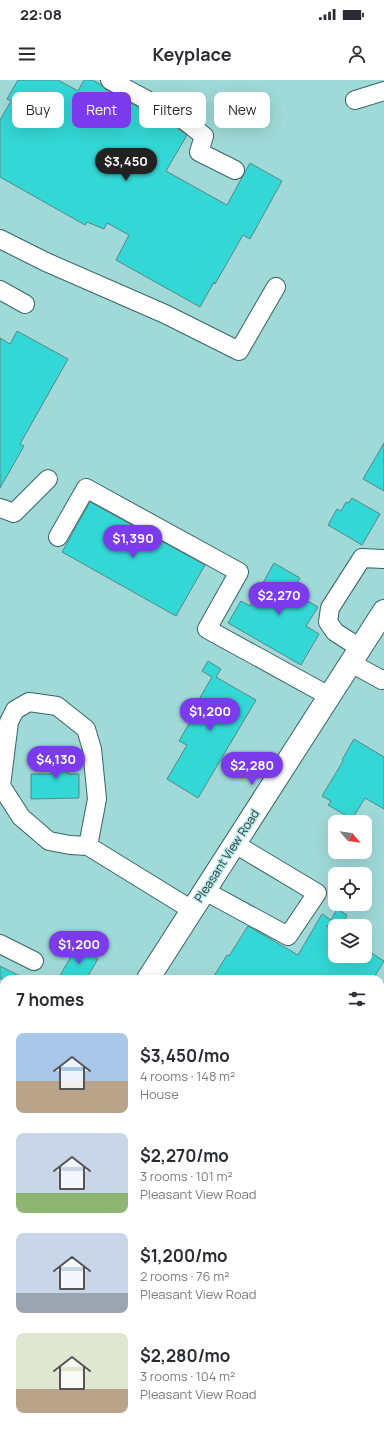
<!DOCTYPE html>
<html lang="en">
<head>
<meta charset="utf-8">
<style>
  body { margin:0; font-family:Manrope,sans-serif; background:#f2f2f3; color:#2b2b33; height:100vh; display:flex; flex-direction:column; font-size:15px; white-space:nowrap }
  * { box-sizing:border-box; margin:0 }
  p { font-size:13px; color:#7c7c81 }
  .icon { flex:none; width:22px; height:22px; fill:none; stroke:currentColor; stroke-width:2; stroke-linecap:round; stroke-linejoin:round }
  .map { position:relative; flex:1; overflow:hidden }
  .side { position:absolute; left:0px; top:895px; width:384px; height:456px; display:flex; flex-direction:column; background:#fff; border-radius:12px 12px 0 0; box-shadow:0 4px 16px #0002 }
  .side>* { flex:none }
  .top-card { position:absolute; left:12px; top:12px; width:360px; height:36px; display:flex; gap:8px }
  .needle { width:26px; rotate:118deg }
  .tools { position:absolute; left:328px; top:735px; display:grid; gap:8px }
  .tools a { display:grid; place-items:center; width:44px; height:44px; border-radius:8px; background:#fff; box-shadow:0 4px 16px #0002; font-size:20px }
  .price { position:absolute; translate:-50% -34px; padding:0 9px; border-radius:14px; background:#7c3aed; color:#fff; font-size:13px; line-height:26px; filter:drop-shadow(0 1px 2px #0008) }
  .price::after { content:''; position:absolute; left:50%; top:24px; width:12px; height:9px; margin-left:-6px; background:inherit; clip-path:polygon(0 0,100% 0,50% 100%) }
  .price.on { background:#222; color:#fff }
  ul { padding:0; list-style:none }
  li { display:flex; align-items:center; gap:12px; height:100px; padding:0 16px }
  li span { display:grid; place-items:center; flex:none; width:112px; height:80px; border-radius:8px; color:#555 }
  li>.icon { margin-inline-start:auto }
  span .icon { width:48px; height:48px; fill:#fffc; stroke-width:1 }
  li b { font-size:17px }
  h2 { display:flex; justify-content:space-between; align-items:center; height:48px; padding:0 16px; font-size:17px }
  .chip { padding:0 14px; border-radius:8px; background:#fff; box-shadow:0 4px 16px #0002; font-size:14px; line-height:36px }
  .chip.on { background:#7c3aed; color:#fff }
  .status { display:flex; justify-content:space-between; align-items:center; height:28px; padding:0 20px; background:#fff; direction:ltr }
  .status svg { height:11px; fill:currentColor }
  header { display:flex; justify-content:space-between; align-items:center; height:52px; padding:0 16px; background:#fff; font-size:18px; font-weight:700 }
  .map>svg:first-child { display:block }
  .built { fill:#9fdad8; fill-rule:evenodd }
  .building { fill:#33d7d5; stroke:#588786 }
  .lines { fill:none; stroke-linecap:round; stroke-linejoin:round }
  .minor-casing { stroke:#366564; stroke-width:20 }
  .major-casing { stroke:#366564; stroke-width:24 }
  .minor { stroke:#fff; stroke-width:18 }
  .major { stroke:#fff; stroke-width:22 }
  .labels { text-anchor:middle; stroke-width:3; stroke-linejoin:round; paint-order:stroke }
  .street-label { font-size:12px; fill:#2c4040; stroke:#b5e7e5 }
</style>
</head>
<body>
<div class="status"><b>22:08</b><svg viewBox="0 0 49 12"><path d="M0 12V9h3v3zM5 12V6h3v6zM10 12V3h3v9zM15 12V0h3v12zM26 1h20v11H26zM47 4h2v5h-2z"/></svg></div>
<header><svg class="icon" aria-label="menu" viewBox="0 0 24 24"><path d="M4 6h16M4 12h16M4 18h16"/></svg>Keyplace<svg class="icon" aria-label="person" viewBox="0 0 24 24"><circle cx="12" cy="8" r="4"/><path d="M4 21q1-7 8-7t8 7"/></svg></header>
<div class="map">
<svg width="384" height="1351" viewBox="0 0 384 1351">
  <rect width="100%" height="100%" fill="#b5e7e5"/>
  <!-- built -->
  <path class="built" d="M0,0h384v1062l-4,7v-170h-376v448h101l-3,4h-102zM335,742h30v30h-30zM335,794h30v30h-30zM335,846h30v30h-30z"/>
  <!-- building -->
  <g class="building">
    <path d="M18,0h40l20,11 6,-11h9l8,5 4,4 73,40 9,6 -21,36 61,34 23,-42 32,18 -32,58 -7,-4 -28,49 -1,-2 -14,25 -84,-47 13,-25 -22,-12 -3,6 -17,-7 -2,3 -85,-48v-57l11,-19 -4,-2z"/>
    <path d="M17,251l51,28 -48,85 4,2 -24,42v-150l10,6z"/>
    <path d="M384,363v48l-21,-12z"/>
    <path d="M352,418l28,16 -18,31 -34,-20 9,-16 4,2 5,-9 2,1z"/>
    <path d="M90,422l115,63 -29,51 -114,-64z"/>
    <path d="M274,483l26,15 -8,14 26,15 -12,19 13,8 -18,31 -73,-42 13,-22 9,5z"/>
    <path d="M208,581l13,8 -5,8 40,23 -58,98 -31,-19 20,-34 -8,-4 18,-31 -3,-2 18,-31 -10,-6z"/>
    <path d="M354,659l30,18v52l-19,-11 -13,21 -24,-14 3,-4 -9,-5 21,-35 -1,-1z"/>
    <path d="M52,670h16v24h11v24l-48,1v-25h21z"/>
    <path d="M337,829l10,6 -5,11h-16l9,6v24h30v-7l19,12 -11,18h-154l-5,-3 13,-21 2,1 19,-30 50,29 24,-41 9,6z"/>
    <path d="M77,866l21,13 -12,20h-28z"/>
    <path d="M0,886l26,13h-26z"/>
  </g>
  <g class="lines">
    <!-- minor casing -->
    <g class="minor-casing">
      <g id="minor">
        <path d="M110,0l74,40 20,16 -5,16 36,18"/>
        <path d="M355,20l29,-9"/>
        <path d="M0,159l46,23 119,52 74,37 37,-64"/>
        <path d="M0,210l25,14"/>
        <path d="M0,428l14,5 34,-34"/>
        <path d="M58,457l28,-49 153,84 -32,57 122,67"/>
        <path d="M360,568l-25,-16 -7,-10 2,-14 32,-50 22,1"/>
        <path d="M351,583l31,17 2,-1"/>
        <path d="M88,766l9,-47 -5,-50 -6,-20 -29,-23 -28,-4 -14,8 -6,12 -8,64 20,31 28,24 21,4 18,1 104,64"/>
        <path d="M205,811l83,45 29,-43 -82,-49"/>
        <path d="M0,864l34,17"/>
        <path d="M380,927l4,-7"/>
      </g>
    </g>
    <!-- major casing -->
    <g class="major-casing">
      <g id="major">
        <path d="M148,899l236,-368"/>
        <path d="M0,1106l4,-6"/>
        <path d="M0,1156l4,-7"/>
        <path d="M380,1338l4,3"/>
      </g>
    </g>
    <!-- minor -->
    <use href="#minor" class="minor"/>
    <!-- major -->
    <use href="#major" class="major"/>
  </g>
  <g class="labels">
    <!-- street labels -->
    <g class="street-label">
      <text transform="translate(227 776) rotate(-57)" y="4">Pleasant View Road</text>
    </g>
  </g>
</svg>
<div class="tools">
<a><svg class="needle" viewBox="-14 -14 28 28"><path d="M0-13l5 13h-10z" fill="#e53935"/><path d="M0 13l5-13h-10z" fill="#7c7c81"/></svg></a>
<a><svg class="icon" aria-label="locate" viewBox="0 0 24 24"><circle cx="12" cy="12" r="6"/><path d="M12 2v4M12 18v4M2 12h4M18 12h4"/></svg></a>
<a><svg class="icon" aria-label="layers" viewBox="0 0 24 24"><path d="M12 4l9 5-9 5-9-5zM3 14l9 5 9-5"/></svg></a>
</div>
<b class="price on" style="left:126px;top:102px">$3,450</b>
<b class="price" style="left:133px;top:479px">$1,390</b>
<b class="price" style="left:279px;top:536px">$2,270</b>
<b class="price" style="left:210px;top:652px">$1,200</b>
<b class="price" style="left:56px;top:700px">$4,130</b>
<b class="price" style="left:252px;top:706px">$2,280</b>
<b class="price" style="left:79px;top:885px">$1,200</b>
<div class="top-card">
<a class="chip">Buy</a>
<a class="chip on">Rent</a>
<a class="chip">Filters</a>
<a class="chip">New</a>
</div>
<section class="side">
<h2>7 homes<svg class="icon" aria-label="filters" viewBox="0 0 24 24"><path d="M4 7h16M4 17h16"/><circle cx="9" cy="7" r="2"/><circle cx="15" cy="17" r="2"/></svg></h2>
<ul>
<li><span style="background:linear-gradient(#a9c7e8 60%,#b9a48a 0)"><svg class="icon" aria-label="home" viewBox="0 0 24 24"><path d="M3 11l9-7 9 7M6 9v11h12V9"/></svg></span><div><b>$3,450/mo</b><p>4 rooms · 148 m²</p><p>House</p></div></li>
<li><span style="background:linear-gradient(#c9d6e8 75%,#8fb573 0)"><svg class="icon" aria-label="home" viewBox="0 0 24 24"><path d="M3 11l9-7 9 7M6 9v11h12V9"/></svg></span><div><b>$2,270/mo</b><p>3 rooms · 101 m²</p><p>Pleasant View Road</p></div></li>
<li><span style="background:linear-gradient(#c9d6e8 75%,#9aa5b1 0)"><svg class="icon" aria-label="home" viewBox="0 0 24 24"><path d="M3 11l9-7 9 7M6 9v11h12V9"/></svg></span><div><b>$1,200/mo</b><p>2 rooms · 76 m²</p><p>Pleasant View Road</p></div></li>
<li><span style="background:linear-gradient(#dfe7d0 70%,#b9a48a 0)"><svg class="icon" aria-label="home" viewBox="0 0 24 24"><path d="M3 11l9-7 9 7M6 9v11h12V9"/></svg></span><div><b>$2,280/mo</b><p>3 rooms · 104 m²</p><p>Pleasant View Road</p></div></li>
</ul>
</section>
</div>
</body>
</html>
